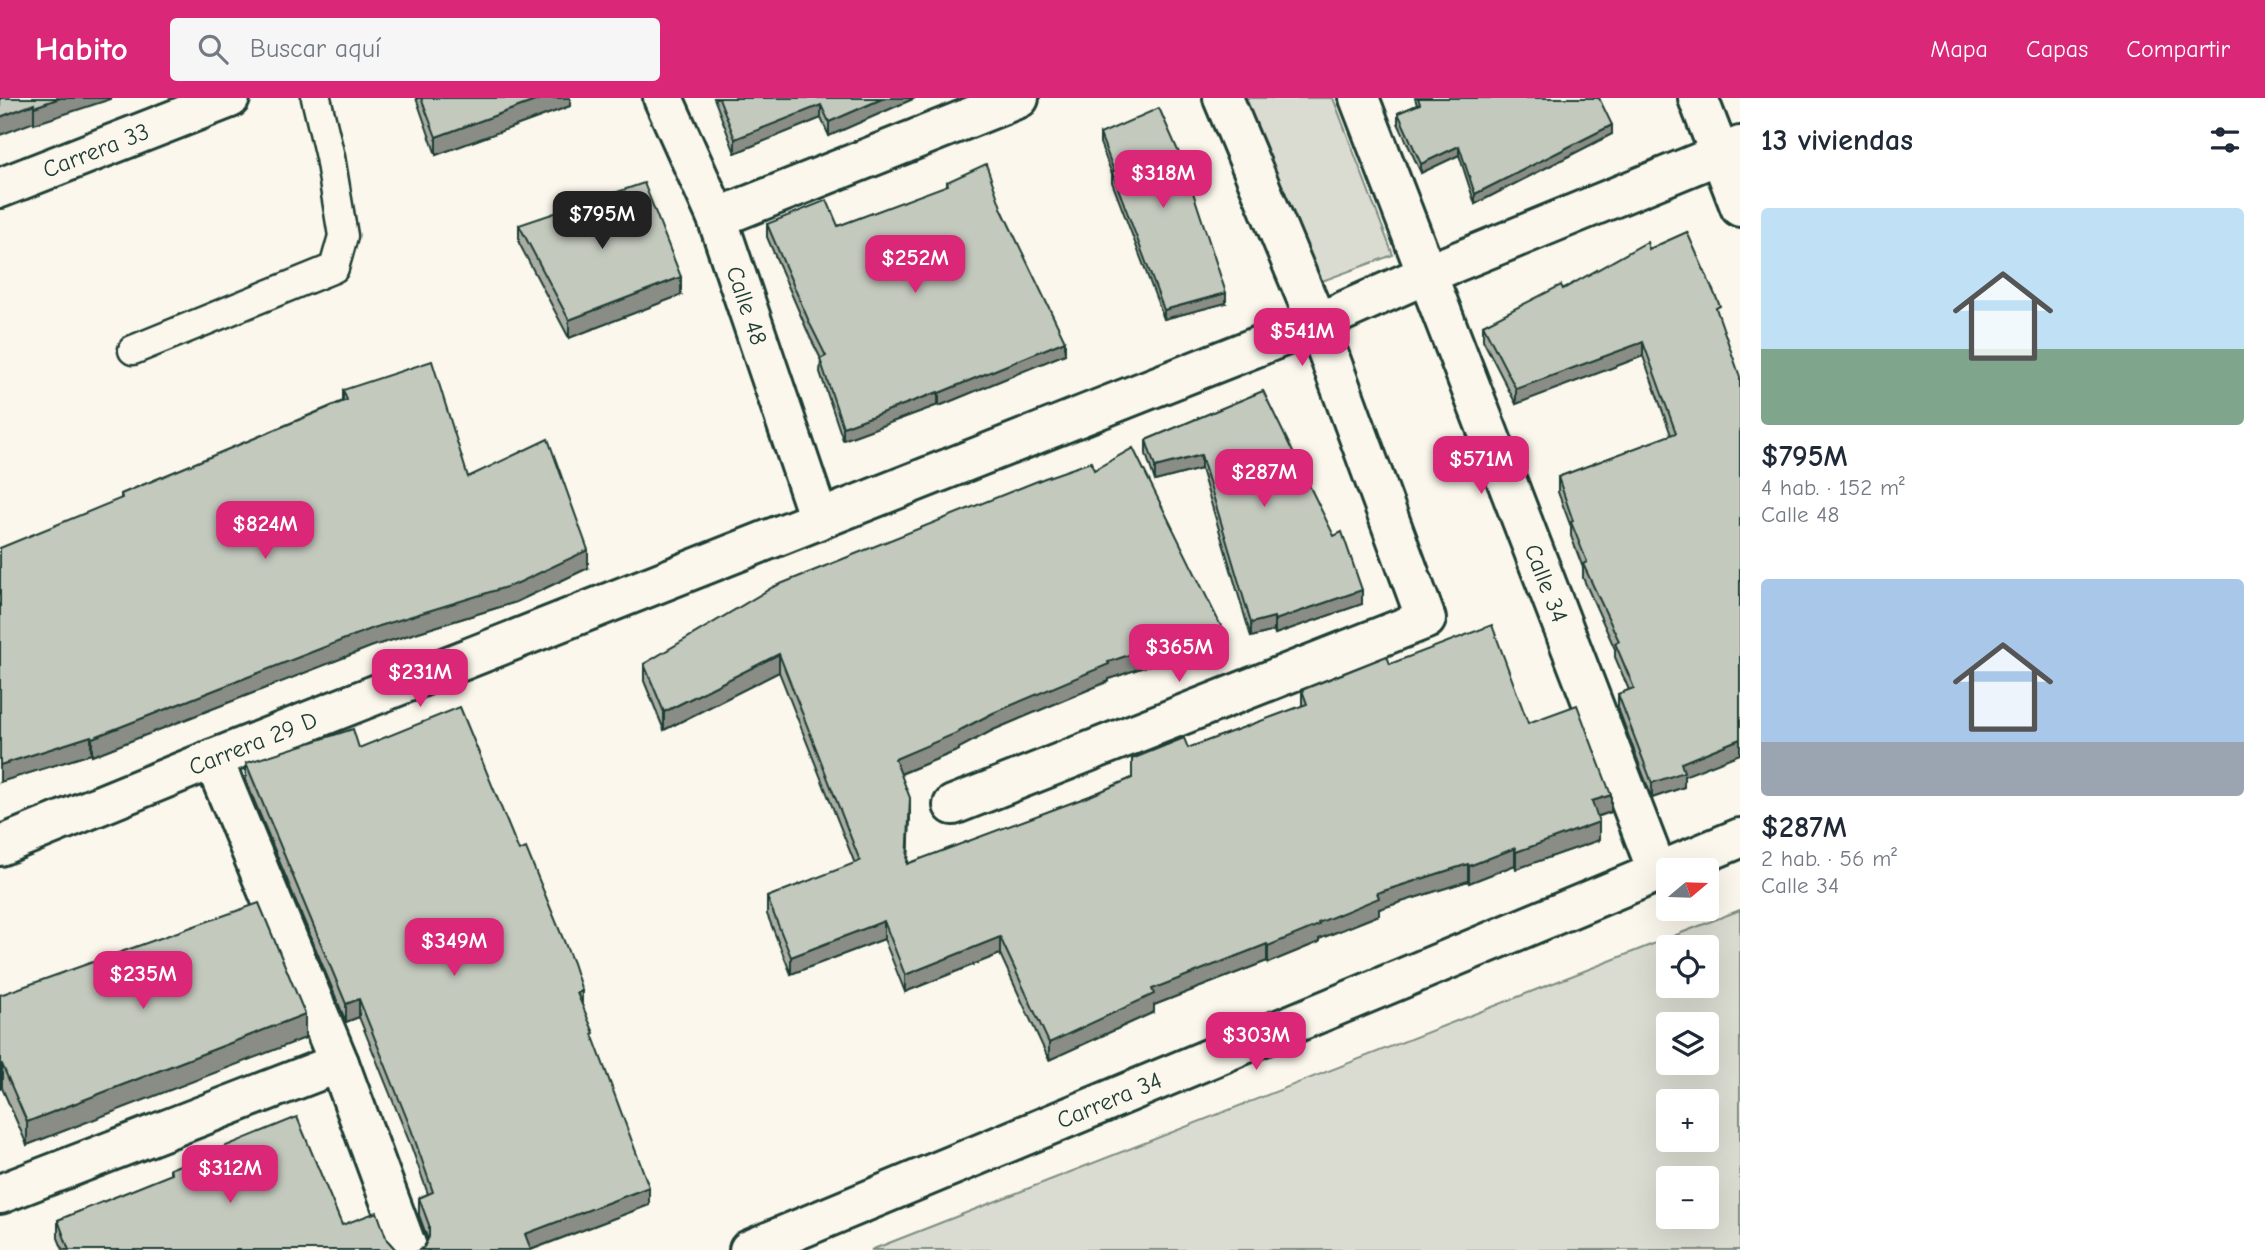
<!DOCTYPE html>
<html lang="es">
<head>
<meta charset="utf-8">
<style>
  body { margin:0; font-family:"Comic Neue",sans-serif; background:#f6f6f7; color:#1f2937; height:100vh; display:flex; flex-direction:column; font-size:26px; white-space:nowrap }
  * { box-sizing:border-box; margin:0 }
  p { font-size:23px; color:#747a83 }
  .icon { flex:none; width:38px; height:38px; fill:none; stroke:currentColor; stroke-width:2; stroke-linecap:round; stroke-linejoin:round }
  .map { position:relative; flex:1; overflow:hidden }
  .side { display:flex; flex-direction:column; background:#fff; width:525px }
  .side>* { flex:none }
  .needle { width:46px; rotate:71deg }
  .buttons { position:absolute; left:1656px; top:760px; display:grid; gap:14px }
  .buttons a { display:grid; place-items:center; width:63px; height:63px; border-radius:7px; background:#fff; box-shadow:0 7px 28px #0002; font-size:35px }
  .price { position:absolute; translate:-50% -60px; padding:0 16px; border-radius:14px; background:#db2777; color:#fff; font-size:23px; line-height:46px; filter:drop-shadow(0 2px 4px #0008) }
  .price::after { content:''; position:absolute; left:50%; top:42px; width:21px; height:16px; margin-left:-10px; background:inherit; clip-path:polygon(0 0,100% 0,50% 100%) }
  .price.selected { background:#222; color:#fff }
  ul { padding:0; list-style:none }
  li { display:grid; align-content:center; gap:14px; height:371px; padding:0 21px }
  li span { display:grid; place-items:center; height:217px; border-radius:7px; color:#555 }
  li>.icon { margin-inline-start:auto }
  span .icon { width:126px; height:126px; fill:#fffc; stroke-width:1 }
  li b { font-size:30px }
  h2 { display:flex; justify-content:space-between; align-items:center; height:84px; padding:0 21px; font-size:30px }
  header { display:flex; align-items:center; gap:42px; box-sizing:border-box; height:98px; padding:0 35px; background:#db2777; color:#fff }
  header strong { font-size:33px }
  nav { display:flex; gap:38px; margin-inline-start:auto; font-size:24px }
  .search { width:490px; height:63px; background:#f6f6f7; display:flex; align-items:center; gap:18px; box-sizing:border-box; padding:0 24px; border-radius:7px; color:#747a83; font-size:26px }
  main { display:flex; flex:1; min-height:0 }
  .map>svg:first-child { display:block }
  .green { fill:#dbdcd1; stroke:#7d8c82; stroke-width:2; fill-rule:evenodd }
  .lines { fill:none; stroke-linecap:round; stroke-linejoin:round }
  .service-casing { stroke:#1f3d34; stroke-width:33 }
  .minor-casing { stroke:#1f3d34; stroke-width:44 }
  .service { stroke:#fbf7ec; stroke-width:28 }
  .minor { stroke:#fbf7ec; stroke-width:38 }
  .wall { fill:#a9ada3; stroke:#1f3d34; stroke-width:2 }
  .shaded-wall { fill:#898d85; stroke:#1f3d34; stroke-width:2 }
  .building { fill:#c4c9be; stroke:#1f3d34; stroke-width:2 }
  .labels { text-anchor:middle; stroke-width:6; stroke-linejoin:round; paint-order:stroke }
  .street-label { font-size:24px; fill:#1f3d34; stroke:#fbf7ec }
</style>
</head>
<body>
<header>
<strong>Habito</strong>
<div class="search"><svg class="icon" aria-label="search" viewBox="0 0 24 24"><circle cx="10" cy="10" r="6"/><path d="M15 15l6 6"/></svg>Buscar aquí</div>
<nav><a>Mapa</a><a>Capas</a><a>Compartir</a></nav>
</header>
<main>
<div class="map">
<svg width="1740" height="1152" viewBox="0 0 1740 1152">
  <rect width="100%" height="100%" fill="#fbf7ec"/>
  <filter id="ink" filterUnits="userSpaceOnUse"><feTurbulence type="fractalNoise" baseFrequency=".0143" numOctaves="2"/><feDisplacementMap in="SourceGraphic" scale="14" xChannelSelector="R" yChannelSelector="G"/><feConvolveMatrix kernelMatrix="1 2 1 2 8 2 1 2 1" color-interpolation-filters="sRGB"/></filter>
  <g filter="url(#ink)">
    <!-- green -->
    <g class="green">
      <path d="M1235,0h98l60,157 -87,32z"/>
      <path d="M1740,812v340h-869zM1668,849h38v38h-38zM1668,926h38v38h-38zM1668,1003h38v38h-38zM1668,1080h38v38h-38z"/>
    </g>
    <g class="lines">
      <!-- service casing -->
      <g class="service-casing">
        <path id="service" d="M133,252l201,-82 9,-32 -13,-79 -14,-59"/>
      </g>
      <!-- minor casing -->
      <g class="minor-casing">
        <g id="minor">
          <path id="s1" d="M663,0l54,120 102,301"/>
          <path id="s2" d="M1359,0l299,775"/>
          <path d="M1698,0l42,109"/>
          <path id="s3" d="M0,90l230,-90"/>
          <path d="M717,120l302,-120"/>
          <path d="M213,661l126,304 69,187"/>
          <path d="M953,707l473,-186 -109,-296 -94,-225"/>
          <path id="s4" d="M0,748l213,-87 1104,-436 110,-49 313,-128"/>
          <path d="M0,1096l339,-131"/>
          <path id="s5" d="M749,1152l991,-412"/>
        </g>
      </g>
      <!-- service -->
      <use href="#service" class="service"/>
      <!-- minor -->
      <use href="#minor" class="minor"/>
    </g>
    <!-- wall -->
    <g class="wall">
      <path d="M416,0h154v8l-134,49z"/>
      <path d="M714,0h201l-86,38 -8,-18 -86,35z"/>
      <path d="M1415,0h184l13,36 -137,70 -16,-49 -38,18 -23,-50v-10l19,-8z"/>
      <path d="M1100,36l126,169 -62,16 -52,-137v-8l-12,-31z"/>
      <path d="M947,84l55,28 63,144 -126,52 -1,-1 -95,35 -23,-68 1,-13 -11,-22 -43,-100v-13l71,2 109,-40z"/>
      <path d="M519,127l162,70 -112,43 -50,-95z"/>
      <path d="M1687,134l-3,555 -32,11 -34,-90v-14l11,-4 -14,-33v-8l-32,-71v-10l-12,-32v-9l-13,-35v-15l113,-42 -28,-79 -127,48 -33,-64v-15z"/>
      <path d="M343,292l125,87 120,91 -72,34 -143,44 -281,110 -1,-2 -91,28 121,-283v-5l222,-93z"/>
      <path d="M1263,293l99,213 -87,30 -1,-3 -23,6 -50,-168 -46,12 -9,-27v-14z"/>
      <path d="M1094,372l128,175 -61,16 -52,18v2l-116,49 -34,18v2l-58,24 9,41 -2,49 182,-68 42,-18 56,-30 114,-42v-16l88,-26 138,59 83,89 -14,5 2,23 -83,29 -1,-4 -46,18 -1,-2 -89,28v6l-60,24v3l-51,21 -1,-2 -113,44v7l-105,48 -49,-106 -95,38 -21,-53 -93,35 -24,-60v-17l88,-33 -76,-192 -115,58 -20,-49v-17z"/>
      <path d="M359,650l223,258 67,199 -118,45 -107,-3 4,-7 -9,-25v-17l9,-4 -17,-48 -52,-129 -13,5 -100,-241v-18z"/>
      <path d="M0,897l305,43 -278,107 -25,-57z"/>
      <path d="M170,1071l217,71 9,10h-333l-5,-12v-18l112,-45z"/>
    </g>
    <!-- shaded-wall -->
    <g class="shaded-wall">
      <path d="M60,0h51v1l-77,25v-17z"/>
      <path d="M543,0h27v8l-134,49v-18z"/>
      <path d="M884,0h31l-86,38v-14z"/>
      <path d="M34,6v18l-34,13v-18z"/>
      <path d="M821,7v13l-86,35v-14z"/>
      <path d="M1612,27v9l-137,70v-10z"/>
      <path d="M1459,48v9l-38,18v-9z"/>
      <path d="M681,179v18l-112,43v-18z"/>
      <path d="M1226,195v10l-62,16v-9z"/>
      <path d="M1065,243v13l-126,52v-13z"/>
      <path d="M1643,244v14l-127,48v-15z"/>
      <path d="M938,294v13l-95,35v-13z"/>
      <path d="M1201,357v14l-46,12v-14z"/>
      <path d="M588,452v18l-72,34 -143,44 -281,110v-18l281,-110z"/>
      <path d="M1362,492v14l-87,30v-14z"/>
      <path d="M1274,519v14l-23,6v-14z"/>
      <path d="M1222,530v17l-61,16 -52,18v2l-116,49 -34,18v2l-64,26v-17l63,-28 35,-18 115,-51 53,-18z"/>
      <path d="M779,556v18l-115,58v-18z"/>
      <path d="M91,638v18l-91,28v-17z"/>
      <path d="M1740,641v15l-56,22v11l-32,11v-15l29,-20z"/>
      <path d="M1611,697v17l-19,6v-17z"/>
      <path d="M910,700v17l-3,66v-17z"/>
      <path d="M1599,724v18l-83,29v-17z"/>
      <path d="M1515,750v17l-46,18v-17z"/>
      <path d="M1468,766v17l-89,28v6l-60,24v3l-51,21v-17l109,-53z"/>
      <path d="M884,823v18l-93,35v-17z"/>
      <path d="M1000,839v17l-95,38v-17z"/>
      <path d="M1267,846v17l-113,44v7l-105,48v-17l103,-54z"/>
      <path d="M582,893v18l-5,-16z"/>
      <path d="M359,901v18l-13,5v-18z"/>
      <path d="M305,916v24l-278,107v-23z"/>
      <path d="M2,966v24l-2,1v-24z"/>
      <path d="M649,1089v18l-119,45 -5,-16z"/>
    </g>
    <!-- building -->
    <g class="building">
      <path d="M0,0h60l-26,9v-3l-34,13z"/>
      <path d="M421,0h122l-107,39z"/>
      <path d="M719,0h165l-55,24 -8,-17 -86,34z"/>
      <path d="M1418,0h181l13,27 -137,69 -16,-48 -38,18 -23,-51 22,-9z"/>
      <path d="M1159,10l24,54 43,131 -62,17 -52,-138 2,-1 -14,-37z"/>
      <path d="M986,66l16,46 63,131 -126,52 -1,-1 -95,35 -23,-68 6,-3 -16,-32 -43,-100 60,-24 11,26 110,-41 -1,-3z"/>
      <path d="M644,85l37,94 -112,43 -50,-95z"/>
      <path d="M1687,134l33,74 -4,2 24,69v362l-59,24 3,9 -32,11 -34,-89 16,-6 -19,-45 4,-2 -36,-77 4,-2 -16,-40 2,-1 -15,-44 118,-44 -33,-91 -127,47 -33,-64 78,-40 2,4 84,-47 2,7z"/>
      <path d="M432,263l36,116 80,-38 40,111 -72,34 -143,44 -281,110 -1,-2 -91,29v-217l122,-50 -1,-4 226,-94 -4,-10z"/>
      <path d="M1263,293l71,145 8,-4 20,58 -87,30 -1,-3 -23,6 -50,-168 -46,12 -9,-27z"/>
      <path d="M1133,350l89,180 -61,16 -53,18 1,2 -116,49 -35,18 1,1 -64,27 15,39 -3,66 183,-68 42,-18v-19l52,-21 4,10 119,-44 -5,-14 85,-34 3,8 102,-39 36,98 49,-18 34,90 -19,6 7,21 -83,30 -1,-4 -46,18 -1,-2 -91,29 2,5 -61,25 1,2 -51,21 -1,-2 -115,45 2,5 -105,49 -49,-106 -95,38 -21,-54 -93,36 -24,-60 93,-36 -81,-207 -115,58 -20,-48 129,-77 272,-109 46,-16 3,8z"/>
      <path d="M460,609l59,144 7,-3 47,115 9,28 -5,2 17,40 -2,1 57,153 -124,47 6,16h-112l5,-3 5,-10v-12l-10,-27 14,-6 -22,-63 -52,-130 -13,5 -100,-241 107,-34 6,19z"/>
      <path d="M259,805l46,111 -278,108 -25,-58 -2,1v-70z"/>
      <path d="M297,1019l45,108 35,-13 10,28 9,10h-327l-11,-30 114,-46 -2,-5z"/>
    </g>
  </g>
  <g class="labels">
    <!-- street labels -->
    <g class="street-label">
      <text dy="8" stroke="none"><textPath href="#s3" startOffset="103">Carrera 33</textPath></text>
      <text dy="8" stroke="none"><textPath href="#s1" startOffset="224">Calle 48</textPath></text>
      <text dy="8" stroke="none"><textPath href="#s2" startOffset="520">Calle 34</textPath></text>
      <text dy="8" stroke="none"><textPath href="#s4" startOffset="273">Carrera 29 D</textPath></text>
      <text dy="8" stroke="none"><textPath href="#s5" startOffset="390">Carrera 34</textPath></text>
    </g>
  </g>
</svg>
<div class="buttons">
<a><svg class="needle" viewBox="-14 -14 28 28"><path d="M0-13l5 13h-10z" fill="#e53935"/><path d="M0 13l5-13h-10z" fill="#747a83"/></svg></a>
<a><svg class="icon" aria-label="locate" viewBox="0 0 24 24"><circle cx="12" cy="12" r="6"/><path d="M12 2v4M12 18v4M2 12h4M18 12h4"/></svg></a>
<a><svg class="icon" aria-label="layers" viewBox="0 0 24 24"><path d="M12 4l9 5-9 5-9-5zM3 14l9 5 9-5"/></svg></a>
<a>+</a>
<a>−</a>
</div>
<b class="price" style="left:1163px;top:112px">$318M</b>
<b class="price selected" style="left:602px;top:153px">$795M</b>
<b class="price" style="left:915px;top:197px">$252M</b>
<b class="price" style="left:1302px;top:270px">$541M</b>
<b class="price" style="left:1481px;top:398px">$571M</b>
<b class="price" style="left:1264px;top:411px">$287M</b>
<b class="price" style="left:265px;top:463px">$824M</b>
<b class="price" style="left:1179px;top:586px">$365M</b>
<b class="price" style="left:420px;top:611px">$231M</b>
<b class="price" style="left:454px;top:880px">$349M</b>
<b class="price" style="left:143px;top:913px">$235M</b>
<b class="price" style="left:1256px;top:974px">$303M</b>
<b class="price" style="left:230px;top:1107px">$312M</b>
</div>
<section class="side">
<h2>13 viviendas<svg class="icon" aria-label="filters" viewBox="0 0 24 24"><path d="M4 7h16M4 17h16"/><circle cx="9" cy="7" r="2"/><circle cx="15" cy="17" r="2"/></svg></h2>
<ul>
<li><span style="background:linear-gradient(#bfe0f5 65%,#7fa58c 0)"><svg class="icon" aria-label="home" viewBox="0 0 24 24"><path d="M3 11l9-7 9 7M6 9v11h12V9"/></svg></span><div><b>$795M</b><p>4 hab. · 152 m²</p><p>Calle 48</p></div></li>
<li><span style="background:linear-gradient(#a9c7e8 75%,#9aa5b1 0)"><svg class="icon" aria-label="home" viewBox="0 0 24 24"><path d="M3 11l9-7 9 7M6 9v11h12V9"/></svg></span><div><b>$287M</b><p>2 hab. · 56 m²</p><p>Calle 34</p></div></li>
</ul>
</section>
</main>
</body>
</html>
